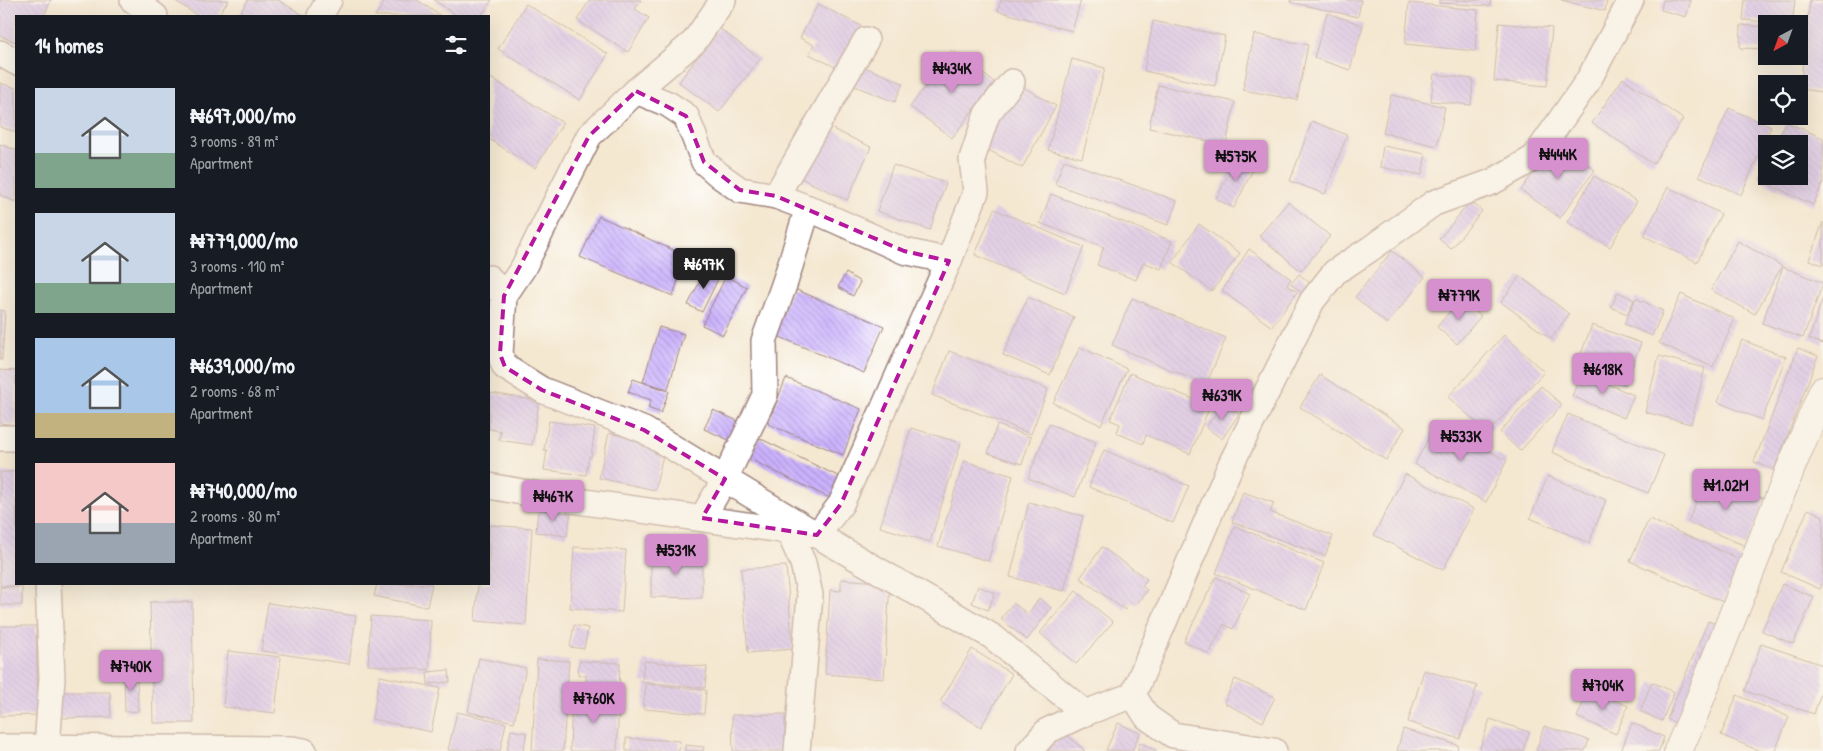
<!DOCTYPE html>
<html lang="en">
<head>
<meta charset="utf-8">
<style>
  body { margin:0; font-family:"Patrick Hand",sans-serif; background:#20242c; color:#f1f3f6; height:100vh; display:flex; flex-direction:column; font-size:19px; white-space:nowrap }
  * { box-sizing:border-box; margin:0 }
  p { font-size:16px; color:#9ea1a6 }
  .icon { flex:none; width:28px; height:28px; fill:none; stroke:currentColor; stroke-width:2; stroke-linecap:round; stroke-linejoin:round }
  .map { position:relative; flex:1; overflow:hidden }
  .panel { position:absolute; left:15px; top:15px; width:475px; height:570px; display:flex; flex-direction:column; background:#171b24; border-radius:0px; box-shadow:0 5px 20px #0002 }
  .panel>* { flex:none }
  .needle { width:32px; rotate:221deg }
  .controls { position:absolute; left:1758px; top:15px; display:grid; gap:10px }
  .controls a { display:grid; place-items:center; width:50px; height:50px; border-radius:0px; background:#171b24; box-shadow:0 5px 20px #0002; font-size:25px }
  .price { position:absolute; translate:-50% -42px; padding:0 11px; border-radius:5px; background:#d690ce; color:#111; font-size:16px; line-height:32px; filter:drop-shadow(0 1px 2px #0008) }
  .price::after { content:''; position:absolute; left:50%; top:30px; width:15px; height:11px; margin-left:-8px; background:inherit; clip-path:polygon(0 0,100% 0,50% 100%) }
  .price.current { background:#222; color:#fff }
  ul { padding:0; list-style:none }
  li { display:flex; align-items:center; gap:15px; height:125px; padding:0 20px }
  li span { display:grid; place-items:center; flex:none; width:140px; height:100px; border-radius:0px; color:#555 }
  li>.icon { margin-inline-start:auto }
  span .icon { width:60px; height:60px; fill:#fffc; stroke-width:1 }
  li b { font-size:21px }
  h2 { display:flex; justify-content:space-between; align-items:center; height:60px; padding:0 20px; font-size:21px }
  .map>svg:first-child { display:block }
  .building { fill:url(#building-back-hatch) }
  .lines { fill:none; stroke-linecap:round; stroke-linejoin:round }
  .minor-casing { stroke:#9f847e; stroke-width:28 }
  .tertiary-casing { stroke:#9f847e; stroke-width:30 }
  .minor { stroke:#fff; stroke-width:25 }
  .tertiary { stroke:#fff; stroke-width:28 }
  .marked { fill:none; stroke:#b5179e; stroke-width:4; stroke-dasharray:10 6; stroke-linejoin:round }
</style>
</head>
<body>
<div class="map">
<svg width="1823" height="751" viewBox="0 0 1823 751">
  <defs>
    <pattern id="building-back-hatch" width="6" height="6" patternUnits="userSpaceOnUse" patternTransform="scale(1.25)"><rect width="6" height="6" fill="#cbb2fe"/><path d="M-1 5l2 2M0 0l6 6M5-1l2 2" fill="none" stroke="#a790ce"/></pattern>
  </defs>
  <rect width="100%" height="100%" fill="#fff"/>
  <filter id="ink" filterUnits="userSpaceOnUse"><feTurbulence type="fractalNoise" baseFrequency=".02" numOctaves="2"/><feDisplacementMap in="SourceGraphic" scale="10" xChannelSelector="R" yChannelSelector="G"/><feConvolveMatrix kernelMatrix="1 2 1 2 8 2 1 2 1" color-interpolation-filters="sRGB"/></filter>
  <filter id="wash" filterUnits="userSpaceOnUse"><feTurbulence type="fractalNoise" baseFrequency=".0096" numOctaves="4" result="noise"/><feDisplacementMap in="SourceGraphic" scale="20" xChannelSelector="R" yChannelSelector="G"/><feGaussianBlur stdDeviation="1.12" result="paint"/><feColorMatrix in="noise" values="0 0 0 0 0 0 0 0 0 0 0 0 0 0 0 0 0 1.4 0 .05"/><feComposite in="paint" operator="in"/></filter>
  <g filter="url(#wash)">
    <rect width="100%" height="100%" fill="#f4e8d1"/>
    <g id="blocks">
      <!-- building -->
      <g class="building">
        <path d="M0,0h51l-7,16h-28v26l-16,-6z"/>
        <path d="M174,0h55l-12,16h-19z"/>
        <path d="M248,0h30l27,16h-67z"/>
        <path d="M386,0h31l24,16h-66z"/>
        <path d="M434,0h58l-11,16h-24z"/>
        <path d="M590,0h51l-6,9 14,9 -21,34 -51,-32z"/>
        <path d="M1001,0h80l-9,31 -74,-20z"/>
        <path d="M1290,0h71l-3,17 -68,-15z"/>
        <path d="M1439,0h52l-1,6 -51,-3z"/>
        <path d="M1561,0h46l-2,11z"/>
        <path d="M1663,0h28l-5,17 -25,-7z"/>
        <path d="M1745,0h50l-3,24 -49,-4z"/>
        <path d="M1810,0h13v92l-23,-3z"/>
        <path d="M1409,3l69,7 -3,41 -70,-7z"/>
        <path d="M526,4l82,50 -28,46 -82,-51z"/>
        <path d="M818,4l45,23 -22,43 -32,-16 5,-9 -14,-7z"/>
        <path d="M1327,13l36,12 -13,45 -36,-12z"/>
        <path d="M1153,21l72,15 -10,50 -71,-15z"/>
        <path d="M1499,23l53,5 -5,58 -53,-5z"/>
        <path d="M1741,25l25,2v22l-26,-1z"/>
        <path d="M719,28l41,31 -41,53 -40,-30z"/>
        <path d="M1254,34l54,11 -11,55 -54,-10z"/>
        <path d="M952,50l42,32 -42,56 -42,-31z"/>
        <path d="M1072,59l33,9 -23,90 -34,-8z"/>
        <path d="M855,63l48,20 -8,19 -48,-19z"/>
        <path d="M1434,74l39,5 -2,26 -40,-4z"/>
        <path d="M489,77l74,46 -28,45 -46,-29z"/>
        <path d="M1623,78l60,41 -30,45 -61,-41z"/>
        <path d="M0,83l16,5v44l-16,-5z"/>
        <path d="M1016,83l40,23 -34,62 -41,-22z"/>
        <path d="M1158,85l77,17 -9,43 -77,-17z"/>
        <path d="M1391,95l54,12 -8,39 -54,-13z"/>
        <path d="M1729,108l42,19 -30,68 -42,-19z"/>
        <path d="M1312,121l35,14 -22,59 -35,-13z"/>
        <path d="M1786,122l37,16v45l-10,22 -53,-25 6,-14v10h33v-32h-23z"/>
        <path d="M824,125l47,22 -24,53 -47,-22z"/>
        <path d="M1556,142l39,28 -35,48 -39,-28z"/>
        <path d="M0,144l16,6v52l-16,-7z"/>
        <path d="M1383,146l43,8 -4,21 -42,-8z"/>
        <path d="M1238,155l17,10 -21,43 -18,-9z"/>
        <path d="M1064,160l113,41 -9,24 -113,-41z"/>
        <path d="M893,165l53,18 -16,47 -53,-19z"/>
        <path d="M1594,176l43,25 -27,46 -43,-25z"/>
        <path d="M1668,187l53,27 -24,48 -53,-26z"/>
        <path d="M1051,194l121,47 -11,28 -18,-7 -7,18 -39,-15 7,-18 -64,-24z"/>
        <path d="M1471,201l11,10 -31,38 -12,-10z"/>
        <path d="M1288,202l42,34 -29,35 -42,-35z"/>
        <path d="M994,209l90,38 -19,46 -90,-38z"/>
        <path d="M599,216l87,40 -13,40 -93,-39z"/>
        <path d="M1823,222v43l-14,-5z"/>
        <path d="M1199,224l41,29 -28,38 -40,-29z"/>
        <path d="M1738,241l44,25 -27,48 -44,-24z"/>
        <path d="M1249,249l42,30 -4,6 10,7 -25,35 -50,-36z"/>
        <path d="M1392,251l33,26 -38,47 -32,-27z"/>
        <path d="M1783,267l40,16 -20,55 -41,-15z"/>
        <path d="M706,269l14,6 -18,37 -14,-7z"/>
        <path d="M846,273l14,9 -7,14 -15,-9z"/>
        <path d="M1299,274l12,10 -8,10 -12,-10z"/>
        <path d="M726,276l21,11 -24,48 -21,-10z"/>
        <path d="M1520,276l49,38 -18,25 -50,-37z"/>
        <path d="M792,288l92,38 -20,47 -91,-39z"/>
        <path d="M1618,292l16,8 -7,14 -16,-7z"/>
        <path d="M1681,294l54,25 -22,48 -54,-24z"/>
        <path d="M1028,297l46,20 -24,58 -47,-20z"/>
        <path d="M1823,297v47l-14,-5z"/>
        <path d="M1132,298l94,40 -20,47 -94,-40z"/>
        <path d="M1636,298l27,13 -11,25 -28,-12z"/>
        <path d="M1460,299l21,17 -24,28 -20,-17z"/>
        <path d="M0,310l5,1 -3,49h-2z"/>
        <path d="M1592,325l49,18 -16,42 -49,-18z"/>
        <path d="M659,327l25,7 -16,55 -25,-7z"/>
        <path d="M1504,335l40,37 -56,61 -40,-36z"/>
        <path d="M1742,340l44,17 -24,63 -44,-18z"/>
        <path d="M1080,347l47,22 -26,56 -48,-22z"/>
        <path d="M1798,348l20,8 -44,114 -20,-8z"/>
        <path d="M949,351l99,38 -17,45 -99,-39z"/>
        <path d="M1659,356l46,12 -14,56 -46,-12z"/>
        <path d="M0,370l16,1 -1,54 -15,-2z"/>
        <path d="M1130,373l80,33 -20,48 -44,-19 -3,9 -26,-11 3,-9 -10,-4z"/>
        <path d="M1581,373l53,22 -10,23 -52,-22z"/>
        <path d="M1320,375l85,53 -19,32 -86,-53z"/>
        <path d="M786,378l75,31 -18,46 -75,-31z"/>
        <path d="M633,379l36,12 -8,22 -13,-5 3,-8 -23,-8z"/>
        <path d="M1541,386l21,19 -42,46 -20,-19z"/>
        <path d="M491,393l48,8 -7,44 -33,-5 2,-9 -12,-2v-22z"/>
        <path d="M1223,403l16,11 -17,25 -16,-12z"/>
        <path d="M713,410l34,15 -9,19 -34,-15z"/>
        <path d="M1568,414l96,41 -16,38 -96,-41z"/>
        <path d="M549,421l46,7 -4,29h-2l-3,18 -42,-5 3,-20h-3z"/>
        <path d="M1436,423l71,37 -21,42 -71,-38z"/>
        <path d="M1049,424l47,18 -21,55 -47,-19z"/>
        <path d="M997,425l34,12 -9,27 -34,-11z"/>
        <path d="M911,428l50,15 -31,99 -50,-15z"/>
        <path d="M609,433l56,13 -10,44 -56,-12z"/>
        <path d="M759,438l83,40 -10,21 -83,-40z"/>
        <path d="M1104,450l85,36 -16,37 -84,-36z"/>
        <path d="M964,461l49,15 -25,85 -50,-15z"/>
        <path d="M0,472h16l1,114h-17z"/>
        <path d="M1405,474l69,35 -31,61 -69,-35z"/>
        <path d="M1707,475l58,24 -19,47 -58,-24z"/>
        <path d="M1548,476l58,24 -17,43 -59,-25z"/>
        <path d="M1243,492l31,11 -4,9 63,24 -8,20 -93,-34z"/>
        <path d="M1029,502l54,14 -19,75 -54,-14z"/>
        <path d="M538,508l33,4 -4,24 -31,-4z"/>
        <path d="M1808,509l15,7v65l-3,8 -39,-17z"/>
        <path d="M1649,519l93,41 -19,42 -93,-41z"/>
        <path d="M489,525l43,3 -6,97 -51,-4 3,-37h11z"/>
        <path d="M1235,526l89,37 -18,47 -90,-37z"/>
        <path d="M574,547l52,3 -4,62 -52,-4z"/>
        <path d="M1102,547l45,32 -5,7 5,4 -11,15 -5,-4 -6,9 -45,-32z"/>
        <path d="M651,555l51,1v42l-51,-1z"/>
        <path d="M786,566l7,83 -45,4 -7,-84z"/>
        <path d="M1216,577l34,17 -17,35 -9,-5 -15,30 -25,-13z"/>
        <path d="M841,579l49,4 -6,96 -59,-5 5,-84 11,1z"/>
        <path d="M377,584h55l-5,23 -53,-11z"/>
        <path d="M1782,584l32,13 -21,47 -31,-13z"/>
        <path d="M978,586l17,7 -7,17 -16,-7z"/>
        <rect x="0" y="587" width="22" height="18"/>
        <path d="M1076,591l37,31 -37,42 -36,-31z"/>
        <path d="M1039,598l12,10 -24,32 -26,-21 12,-16 15,11z"/>
        <path d="M150,602h42l2,121h-41z"/>
        <path d="M268,603l88,13 -7,48 -88,-13z"/>
        <path d="M371,616l60,4 -2,50 -61,-5z"/>
        <path d="M1708,621l14,5 -41,99 -14,-6z"/>
        <path d="M574,625l14,3 -4,21 -14,-2z"/>
        <path d="M0,626h36l2,89 -38,1z"/>
        <path d="M1761,644l62,21v22l-9,27 -69,-23z"/>
        <path d="M972,649l40,25 -31,53 -41,-25z"/>
        <path d="M228,651l53,6 -6,56 -52,-6z"/>
        <path d="M479,658l47,10 -12,54 -46,-10z"/>
        <path d="M537,659l32,2 -6,90h-31z"/>
        <path d="M579,661l41,2 -1,28 -33,-2v-14h-8z"/>
        <path d="M644,661l63,6 -2,21 -63,-6z"/>
        <path d="M449,670l1,12 -22,2 -1,-12z"/>
        <path d="M1424,670l53,16 -17,53 -52,-17z"/>
        <path d="M124,673h13l1,38 -13,1z"/>
        <path d="M380,676l60,12 -9,44 -59,-13z"/>
        <path d="M1235,679l40,18 -12,25 -39,-19z"/>
        <path d="M1652,682l22,10 -12,29 -22,-10z"/>
        <path d="M646,684l60,6 -2,24 -61,-5z"/>
        <path d="M1589,689l39,17 -12,28 -39,-17z"/>
        <path d="M57,692h53l1,25 -54,1z"/>
        <path d="M1737,695l52,22 -14,34h-15l-39,-16z"/>
        <path d="M572,696l47,2 -2,53h-47z"/>
        <path d="M457,712l49,11 -6,28 -52,-1z"/>
        <path d="M785,714v37h-52l-1,-36z"/>
        <path d="M1490,719l39,13 -6,19h-44z"/>
        <path d="M1118,723l22,10 -8,18 -26,-1z"/>
        <path d="M1632,723l32,14 -5,14h-38z"/>
        <path d="M1544,726l45,14 -4,11h-49z"/>
        <path d="M1403,729l55,16 -1,6h-60z"/>
        <path d="M511,730l16,3 -4,18h-16z"/>
        <path d="M1065,733l20,18h-37z"/>
        <path d="M626,738l54,3 -1,10h-53z"/>
        <path d="M1140,743l17,8h-20z"/>
        <path d="M685,745l19,2 -1,4h-18z"/>
      </g>
    </g>
  </g>
  <g filter="url(#ink)">
    <use href="#blocks" fill-opacity="0" stroke="#9f847e" stroke-width="1"/>
    <g class="lines">
      <!-- minor casing -->
      <g class="minor-casing">
        <g id="minor">
          <path d="M133,0l22,16"/>
          <path d="M723,0l-29,42 -58,49 -47,45 -66,132 -19,28 -4,58 5,13 37,23 102,40 173,105 176,102 92,76"/>
          <path d="M320,16l9,-16"/>
          <path d="M0,53l16,9"/>
          <path d="M636,91l32,13 18,12 18,46 15,13 21,15 36,6 32,12 96,43 45,10"/>
          <path d="M776,196l90,-156"/>
          <path d="M489,278l15,18"/>
          <path d="M0,438h16"/>
          <path d="M489,486l61,11 267,38 24,-31 108,-243 27,-69 -4,-33 15,-45 25,-32"/>
          <path d="M702,518l23,-39 40,-84 -1,-54 21,-59 23,-74"/>
          <path d="M788,530l15,33 7,32 -13,156"/>
          <path d="M1133,695l14,22 26,18 101,16"/>
          <path d="M0,747l292,2 12,2"/>
          <path d="M47,747l5,-69 -4,-94"/>
          <path d="M1029,751l18,-20 38,-18 48,-18 98,-231 81,-163 23,-29 35,-23 64,-46 58,-21 42,-24 54,-77 43,-81"/>
        </g>
      </g>
      <!-- tertiary casing -->
      <g class="tertiary-casing">
        <path id="tertiary" d="M1678,751l15,-34 97,-247 33,-79"/>
      </g>
      <!-- minor -->
      <use href="#minor" class="minor"/>
      <!-- tertiary -->
      <use href="#tertiary" class="tertiary"/>
    </g>
  </g>
  <!-- marked area -->
  <path d="M0 0H1823V751H0ZM636,91l50,25 18,46 36,28 36,6 128,55 45,10 -108,243 -24,31 -115,-17 23,-39 -81,-49 -102,-40 -37,-23 -5,-13 4,-58 85,-160z" fill="#f4e8d1" fill-opacity=".55" fill-rule="evenodd"/>
  <path class="marked" d="M636,91l50,25 18,46 36,28 36,6 128,55 45,10 -108,243 -24,31 -115,-17 23,-39 -81,-49 -102,-40 -37,-23 -5,-13 4,-58 85,-160z"/>
</svg>
<div class="controls">
<a><svg class="needle" viewBox="-14 -14 28 28"><path d="M0-13l5 13h-10z" fill="#e53935"/><path d="M0 13l5-13h-10z" fill="#9ea1a6"/></svg></a>
<a><svg class="icon" aria-label="locate" viewBox="0 0 24 24"><circle cx="12" cy="12" r="6"/><path d="M12 2v4M12 18v4M2 12h4M18 12h4"/></svg></a>
<a><svg class="icon" aria-label="layers" viewBox="0 0 24 24"><path d="M12 4l9 5-9 5-9-5zM3 14l9 5 9-5"/></svg></a>
</div>
<b class="price" style="left:952px;top:94px">₦434K</b>
<b class="price" style="left:1558px;top:180px">₦444K</b>
<b class="price" style="left:1236px;top:182px">₦575K</b>
<b class="price current" style="left:704px;top:290px">₦697K</b>
<b class="price" style="left:1459px;top:321px">₦779K</b>
<b class="price" style="left:1603px;top:395px">₦618K</b>
<b class="price" style="left:1222px;top:421px">₦639K</b>
<b class="price" style="left:1461px;top:462px">₦533K</b>
<b class="price" style="left:1726px;top:511px">₦1.02M</b>
<b class="price" style="left:553px;top:522px">₦467K</b>
<b class="price" style="left:676px;top:576px">₦531K</b>
<b class="price" style="left:131px;top:692px">₦740K</b>
<b class="price" style="left:1603px;top:711px">₦704K</b>
<b class="price" style="left:594px;top:724px">₦760K</b>
<section class="panel">
<h2>14 homes<svg class="icon" aria-label="filters" viewBox="0 0 24 24"><path d="M4 7h16M4 17h16"/><circle cx="9" cy="7" r="2"/><circle cx="15" cy="17" r="2"/></svg></h2>
<ul>
<li><span style="background:linear-gradient(#c9d6e8 65%,#7fa58c 0)"><svg class="icon" aria-label="home" viewBox="0 0 24 24"><path d="M3 11l9-7 9 7M6 9v11h12V9"/></svg></span><div><b>₦697,000/mo</b><p>3 rooms · 89 m²</p><p>Apartment</p></div></li>
<li><span style="background:linear-gradient(#c9d6e8 70%,#7fa58c 0)"><svg class="icon" aria-label="home" viewBox="0 0 24 24"><path d="M3 11l9-7 9 7M6 9v11h12V9"/></svg></span><div><b>₦779,000/mo</b><p>3 rooms · 110 m²</p><p>Apartment</p></div></li>
<li><span style="background:linear-gradient(#a9c7e8 75%,#c2b280 0)"><svg class="icon" aria-label="home" viewBox="0 0 24 24"><path d="M3 11l9-7 9 7M6 9v11h12V9"/></svg></span><div><b>₦639,000/mo</b><p>2 rooms · 68 m²</p><p>Apartment</p></div></li>
<li><span style="background:linear-gradient(#f6c9c9 60%,#9aa5b1 0)"><svg class="icon" aria-label="home" viewBox="0 0 24 24"><path d="M3 11l9-7 9 7M6 9v11h12V9"/></svg></span><div><b>₦740,000/mo</b><p>2 rooms · 80 m²</p><p>Apartment</p></div></li>
</ul>
</section>
</div>
</body>
</html>
